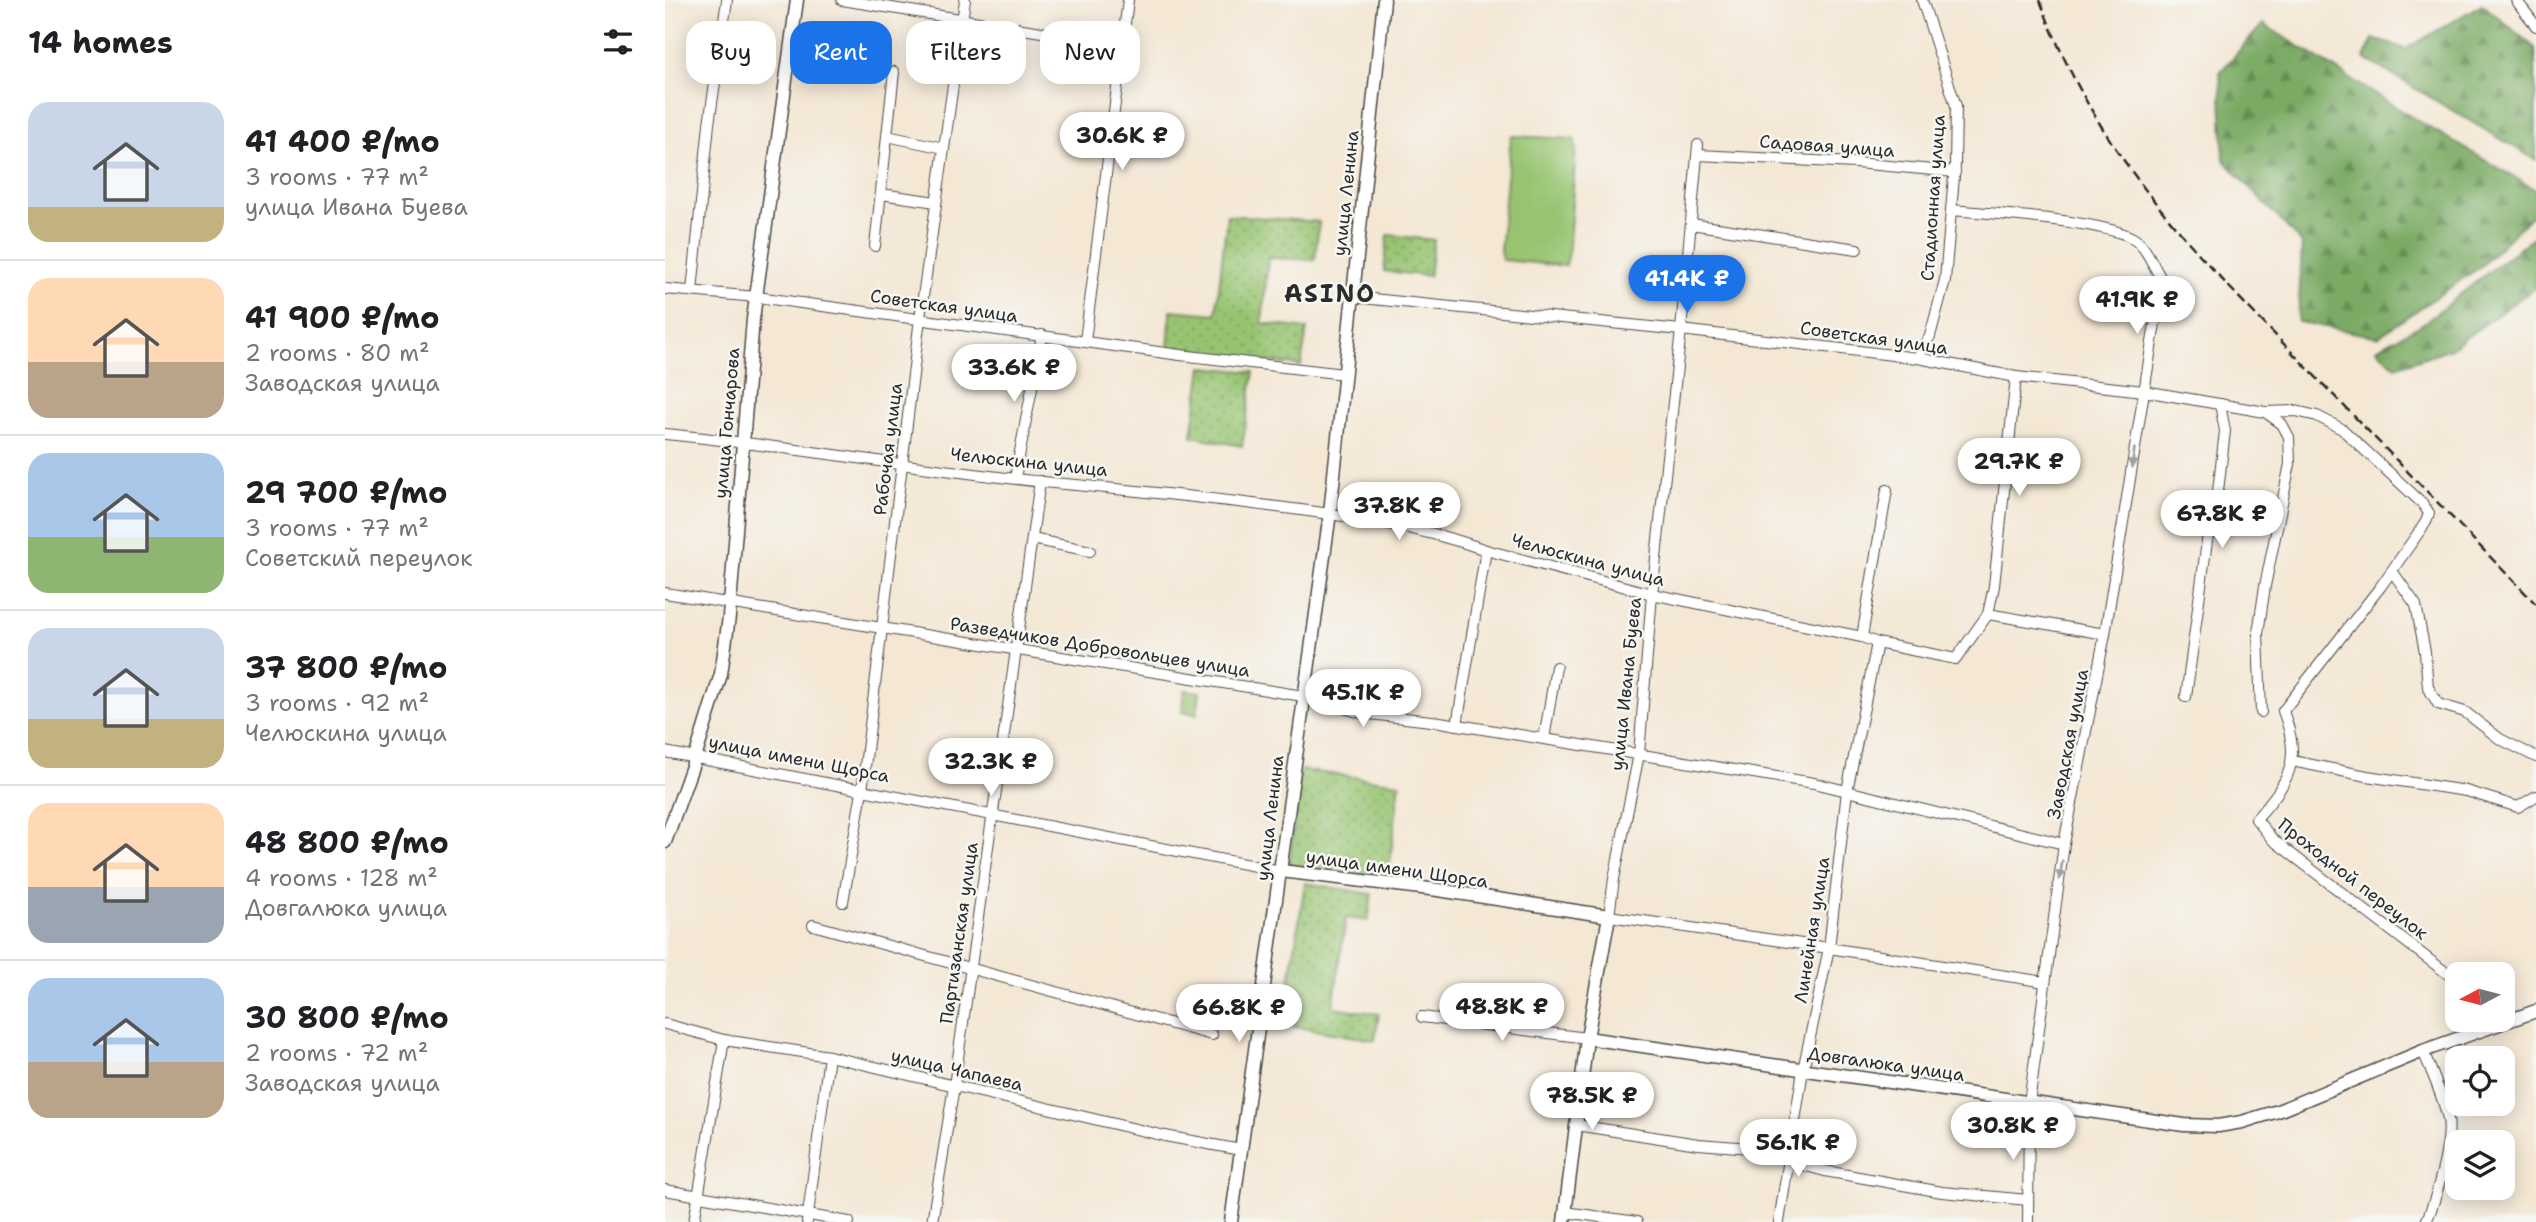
<!DOCTYPE html>
<html lang="en">
<head>
<meta charset="utf-8">
<style>
  body { margin:0; font-family:"Shantell Sans",sans-serif; background:#f6f6f6; color:#202124; height:100vh; display:flex; flex-direction:column; font-size:26px; white-space:nowrap }
  * { box-sizing:border-box; margin:0 }
  p { font-size:23px; color:#757577 }
  .icon { flex:none; width:38px; height:38px; fill:none; stroke:currentColor; stroke-width:2; stroke-linecap:round; stroke-linejoin:round }
  .map { position:relative; flex:1; overflow:hidden }
  .panel { display:flex; flex-direction:column; background:#fff; width:665px }
  .panel>* { flex:none }
  .hud { position:absolute; left:21px; top:21px; width:665px; height:63px; display:flex; gap:14px }
  .needle { width:46px; rotate:263deg }
  .buttons { position:absolute; left:1780px; top:962px; display:grid; gap:14px }
  .buttons a { display:grid; place-items:center; width:70px; height:70px; border-radius:14px; background:#fff; box-shadow:0 4px 18px #0003; font-size:35px }
  .price { position:absolute; translate:-50% -60px; padding:0 16px; border-radius:24px; background:#fff; color:#222; font-size:23px; line-height:46px; filter:drop-shadow(0 2px 4px #0008) }
  .price::after { content:''; position:absolute; left:50%; top:42px; width:21px; height:16px; margin-left:-10px; background:inherit; clip-path:polygon(0 0,100% 0,50% 100%) }
  .price.selected { background:#1a73e8; color:#fff }
  ul { padding:0; list-style:none }
  li { display:flex; align-items:center; gap:21px; height:175px; padding:0 28px }
  li+li { border-top:2px solid #e0e0e0 }
  li span { display:grid; place-items:center; flex:none; width:196px; height:140px; border-radius:21px; color:#555 }
  li>.icon { margin-inline-start:auto }
  span .icon { width:84px; height:84px; fill:#fffc; stroke-width:1 }
  li b { font-size:30px }
  h2 { display:flex; justify-content:space-between; align-items:center; height:84px; padding:0 28px; font-size:30px }
  .pill { padding:0 24px; border-radius:21px; background:#fff; box-shadow:0 4px 18px #0003; font-size:24px; line-height:63px }
  .pill.selected { background:#1a73e8; color:#fff }
  main { display:flex; flex:1; min-height:0 }
  .map>svg:first-child { display:block }
  .forest { fill:url(#forest-firs); stroke:#526a48; stroke-width:2 }
  .park { fill:url(#park-dots); stroke:#62784e; stroke-width:2 }
  .pitch { fill:#98c472; stroke:#62784e; stroke-width:2 }
  .lines { fill:none; stroke-linecap:round; stroke-linejoin:round }
  .street-casing { stroke:#494744; stroke-width:12 }
  .secondary-casing { stroke:#494744; stroke-width:15 }
  .street { stroke:#fff; stroke-width:10 }
  .secondary { stroke:#fff; stroke-width:12 }
  .rail { stroke:#2b2b2b; stroke-width:2.5; stroke-dasharray:10 5; stroke-linecap:butt }
  .oneway { fill:#a0a0a0 }
  .labels { text-anchor:middle; stroke-width:5; stroke-linejoin:round; paint-order:stroke }
  .street-label { font-size:18px; fill:#2b2b2b; stroke:#f6f6f2 }
  .district-label { font-size:24px; font-weight:bold; letter-spacing:2px; fill:#2b2b2b; stroke:#f6f6f2 }
</style>
</head>
<body>
<main>
<section class="panel">
<h2>14 homes<svg class="icon" aria-label="filters" viewBox="0 0 24 24"><path d="M4 7h16M4 17h16"/><circle cx="9" cy="7" r="2"/><circle cx="15" cy="17" r="2"/></svg></h2>
<ul>
<li><span style="background:linear-gradient(#c9d6e8 75%,#c2b280 0)"><svg class="icon" aria-label="home" viewBox="0 0 24 24"><path d="M3 11l9-7 9 7M6 9v11h12V9"/></svg></span><div><b>41 400 ₽/mo</b><p>3 rooms · 77 m²</p><p>улица Ивана Буева</p></div></li>
<li><span style="background:linear-gradient(#ffd9b3 60%,#b9a48a 0)"><svg class="icon" aria-label="home" viewBox="0 0 24 24"><path d="M3 11l9-7 9 7M6 9v11h12V9"/></svg></span><div><b>41 900 ₽/mo</b><p>2 rooms · 80 m²</p><p>Заводская улица</p></div></li>
<li><span style="background:linear-gradient(#a9c7e8 60%,#8fb573 0)"><svg class="icon" aria-label="home" viewBox="0 0 24 24"><path d="M3 11l9-7 9 7M6 9v11h12V9"/></svg></span><div><b>29 700 ₽/mo</b><p>3 rooms · 77 m²</p><p>Советский переулок</p></div></li>
<li><span style="background:linear-gradient(#c9d6e8 65%,#c2b280 0)"><svg class="icon" aria-label="home" viewBox="0 0 24 24"><path d="M3 11l9-7 9 7M6 9v11h12V9"/></svg></span><div><b>37 800 ₽/mo</b><p>3 rooms · 92 m²</p><p>Челюскина улица</p></div></li>
<li><span style="background:linear-gradient(#ffd9b3 60%,#9aa5b1 0)"><svg class="icon" aria-label="home" viewBox="0 0 24 24"><path d="M3 11l9-7 9 7M6 9v11h12V9"/></svg></span><div><b>48 800 ₽/mo</b><p>4 rooms · 128 m²</p><p>Довгалюка улица</p></div></li>
<li><span style="background:linear-gradient(#a9c7e8 60%,#b9a48a 0)"><svg class="icon" aria-label="home" viewBox="0 0 24 24"><path d="M3 11l9-7 9 7M6 9v11h12V9"/></svg></span><div><b>30 800 ₽/mo</b><p>2 rooms · 72 m²</p><p>Заводская улица</p></div></li>
</ul>
</section>
<div class="map">
<svg width="1871" height="1222" viewBox="0 0 1871 1222">
  <defs>
    <pattern id="forest-firs" width="22" height="20" patternUnits="userSpaceOnUse" patternTransform="scale(1.75)"><rect width="22" height="20" fill="#7aaa64"/><path d="M5 1l3.5 6h-7zM16 11l3.5 6h-7z" fill="#648b53"/></pattern>
    <pattern id="park-dots" width="8" height="8" patternUnits="userSpaceOnUse" patternTransform="scale(1.75)"><rect width="8" height="8" fill="#98c472"/><path d="M2 2h.1M6 6h.1" fill="none" stroke="#7c9f5e" stroke-width="1.8" stroke-linecap="round"/></pattern>
  </defs>
  <rect width="100%" height="100%" fill="#f6f6f2"/>
  <filter id="ink" filterUnits="userSpaceOnUse"><feTurbulence type="fractalNoise" baseFrequency=".0143" numOctaves="2"/><feDisplacementMap in="SourceGraphic" scale="14" xChannelSelector="R" yChannelSelector="G"/><feConvolveMatrix kernelMatrix="1 2 1 2 8 2 1 2 1" color-interpolation-filters="sRGB"/></filter>
  <filter id="wash" filterUnits="userSpaceOnUse"><feTurbulence type="fractalNoise" baseFrequency=".00686" numOctaves="4" result="noise"/><feDisplacementMap in="SourceGraphic" scale="28" xChannelSelector="R" yChannelSelector="G"/><feGaussianBlur stdDeviation="1.57" result="paint"/><feColorMatrix in="noise" values="0 0 0 0 0 0 0 0 0 0 0 0 0 0 0 0 0 1.4 0 .05"/><feComposite in="paint" operator="in"/></filter>
  <g filter="url(#wash)">
    <rect width="100%" height="100%" fill="#f4e7d4"/>
    <!-- forest -->
    <g class="forest">
      <path d="M1817,4l53,44 1,112 -172,-102 9,-19 33,10z"/>
      <path d="M1598,24l147,92 126,74v21l-56,56 -102,70 -80,-15 4,-79 -78,-83 -4,-88z"/>
      <path d="M1871,235v52l-85,61 -55,19 -20,-18 45,-24z"/>
    </g>
    <!-- park -->
    <g class="park">
      <path d="M562,215l92,7 -4,38 -47,-2 -6,65 45,6 -6,37 -133,-17 3,-39 45,4z"/>
      <path d="M723,235l46,5 -5,36 -45,-5z"/>
      <path d="M537,367l52,5 -12,74 -50,-10z"/>
      <path d="M636,770l99,13 -12,94 -99,-12z"/>
      <path d="M640,883l67,11 -4,27 -22,-3 -13,89 46,7 -4,26 -92,-15z"/>
    </g>
    <!-- pitch -->
    <g class="pitch">
      <path d="M846,136l63,3 2,9 -8,110 -3,8 -63,-6 -2,-9z"/>
      <path d="M519,690l16,2 -3,22 -15,-2z"/>
    </g>
  </g>
  <g filter="url(#ink)">
    <g class="lines">
      <!-- street casing -->
      <g class="street-casing">
        <g id="street">
          <path d="M177,0l280,45"/>
          <path d="M1851,0l20,26"/>
          <path d="M222,136l57,12"/>
          <path d="M1033,145l-17,185 -29,264 -13,160 -25,125 -5,37 220,32 216,34"/>
          <path d="M1033,155l158,8 99,9"/>
          <path d="M216,194l55,8"/>
          <path d="M1286,210c38,3 159,11 185,30 11,8 18,28 26,40l-57,354 -41,210 -35,259 -1,119"/>
          <path d="M1026,224l166,25"/>
          <path d="M210,246l19,-174"/>
          <path d="M0,289l92,8 423,58 164,19"/>
          <path d="M27,291l17,-167 18,-124"/>
          <path d="M687,297l329,33 237,28 98,19 128,14 121,21 31,-1 21,5 25,13 80,74 7,10 -3,9 -45,64 -98,125c19,51 7,69 -27,108l17,21 184,141"/>
          <path d="M420,341l43,-341"/>
          <path d="M1253,358l12,-22 15,-56 10,-115 1,-59 -34,-106"/>
          <path d="M0,434c126,12 252,35 378,48 76,7 151,14 226,24 74,9 147,19 217,44l166,44 210,43 15,6 79,16 32,-45 117,20"/>
          <path d="M350,478l27,-143"/>
          <path d="M367,539l58,12"/>
          <path d="M1727,571l24,34 9,47 3,35 10,17 27,8 35,27 36,18"/>
          <path d="M0,593l638,103 58,17 79,9 374,61 250,61"/>
          <path d="M1323,614l6,-28 22,-209"/>
          <path d="M1197,637l25,-147"/>
          <path d="M1521,697l21,-156 11,-50 7,-60 -5,-27"/>
          <path d="M1596,712l-3,-79 7,-47 25,-122 -1,-27 -7,-13 -17,-12"/>
          <path d="M792,725l29,-175"/>
          <path d="M879,739l12,-72"/>
          <path d="M0,752l616,119"/>
          <path d="M1627,761l75,15 99,15 52,16 18,-11"/>
          <path d="M178,902l19,-111 58,-473 45,-318"/>
          <path d="M148,925l399,110"/>
          <path d="M757,1017l165,21"/>
          <path d="M0,1024l59,16 105,16 336,80 76,14"/>
          <path d="M1758,1051c9,22 20,45 25,68 4,24 -12,81 -22,103"/>
          <path d="M911,1125l122,19 92,7 16,15 19,5 117,21 86,8"/>
          <path d="M0,1190l184,32"/>
          <path d="M900,1212l72,10"/>
          <path d="M29,1222l30,-182"/>
          <path d="M142,1222l22,-166"/>
          <path d="M267,1222l22,-136 86,-605"/>
          <path d="M1114,1222l24,-152 26,-122 18,-157 30,-148"/>
        </g>
      </g>
      <!-- secondary casing -->
      <g class="secondary-casing">
        <g id="secondary">
          <path d="M0,842l30,-84 26,-84 8,-57 24,-298 44,-319"/>
          <path d="M616,871l157,19 171,26 -22,122 -23,184"/>
          <path d="M922,1038l597,87 34,1 24,-4 36,-11 145,-60 113,-40"/>
          <path d="M566,1222l99,-709 54,-513"/>
        </g>
      </g>
      <!-- street -->
      <use href="#street" class="street"/>
      <!-- secondary -->
      <use href="#secondary" class="secondary"/>
      <!-- rail -->
      <path class="rail" d="M1375,0c57,158 158,255 271,372 75,77 150,155 225,232"/>
    </g>
    <!-- one-way arrows -->
    <defs><path id="oneway-solid" d="M-6-.8H1V-3.2L6.5 0L1 3.2V.8H-6Z" transform="scale(1.75)"/></defs>
    <g class="oneway">
      <use href="#oneway-solid" transform="translate(1468 458) rotate(99)"/>
      <use href="#oneway-solid" transform="translate(1396 870) rotate(98)"/>
    </g>
  </g>
  <g class="labels">
    <!-- street labels -->
    <g class="street-label">
      <text transform="translate(1162 146) rotate(4)" y="6">Садовая улица</text>
      <text transform="translate(681 193) rotate(-84)" y="6">улица Ленина</text>
      <text transform="translate(1268 198) rotate(-86)" y="6">Стадионная улица</text>
      <text transform="translate(279 306) rotate(8)" y="6">Советская улица</text>
      <text transform="translate(1209 338) rotate(8)" y="6">Советская улица</text>
      <text transform="translate(62 423) rotate(-85)" y="6">улица Гончарова</text>
      <text transform="translate(223 449) rotate(-83)" y="6">Рабочая улица</text>
      <text transform="translate(364 462) rotate(6)" y="6">Челюскина улица</text>
      <text transform="translate(923 560) rotate(15)" y="6">Челюскина улица</text>
      <text transform="translate(435 647) rotate(9)" y="6">Разведчиков Добровольцев улица</text>
      <text transform="translate(961 684) rotate(-84)" y="6">улица Ивана Буева</text>
      <text transform="translate(1403 744) rotate(-79)" y="6">Заводская улица</text>
      <text transform="translate(134 759) rotate(11)" y="6">улица имени Щорса</text>
      <text transform="translate(605 818) rotate(-83)" y="6">улица Ленина</text>
      <text transform="translate(732 869) rotate(8)" y="6">улица имени Щорса</text>
      <text transform="translate(1688 879) rotate(38)" y="6">Проходной переулок</text>
      <text transform="translate(1147 930) rotate(-81)" y="6">Линейная улица</text>
      <text transform="translate(294 933) rotate(-82)" y="6">Партизанская улица</text>
      <text transform="translate(1221 1064) rotate(8)" y="6">Довгалюка улица</text>
      <text transform="translate(292 1070) rotate(13)" y="6">улица Чапаева</text>
    </g>
    <!-- district labels -->
    <g class="district-label">
      <text x="665" y="302">ASINO</text>
    </g>
  </g>
</svg>
<div class="buttons">
<a><svg class="needle" viewBox="-14 -14 28 28"><path d="M0-13l5 13h-10z" fill="#e53935"/><path d="M0 13l5-13h-10z" fill="#757577"/></svg></a>
<a><svg class="icon" aria-label="locate" viewBox="0 0 24 24"><circle cx="12" cy="12" r="6"/><path d="M12 2v4M12 18v4M2 12h4M18 12h4"/></svg></a>
<a><svg class="icon" aria-label="layers" viewBox="0 0 24 24"><path d="M12 4l9 5-9 5-9-5zM3 14l9 5 9-5"/></svg></a>
</div>
<b class="price" style="left:457px;top:172px">30.6K ₽</b>
<b class="price selected" style="left:1022px;top:315px">41.4K ₽</b>
<b class="price" style="left:1472px;top:336px">41.9K ₽</b>
<b class="price" style="left:349px;top:404px">33.6K ₽</b>
<b class="price" style="left:1354px;top:498px">29.7K ₽</b>
<b class="price" style="left:734px;top:542px">37.8K ₽</b>
<b class="price" style="left:1557px;top:550px">67.8K ₽</b>
<b class="price" style="left:698px;top:729px">45.1K ₽</b>
<b class="price" style="left:326px;top:798px">32.3K ₽</b>
<b class="price" style="left:837px;top:1043px">48.8K ₽</b>
<b class="price" style="left:574px;top:1044px">66.8K ₽</b>
<b class="price" style="left:927px;top:1132px">78.5K ₽</b>
<b class="price" style="left:1348px;top:1162px">30.8K ₽</b>
<b class="price" style="left:1133px;top:1179px">56.1K ₽</b>
<div class="hud">
<a class="pill">Buy</a>
<a class="pill selected">Rent</a>
<a class="pill">Filters</a>
<a class="pill">New</a>
</div>
</div>
</main>
</body>
</html>
